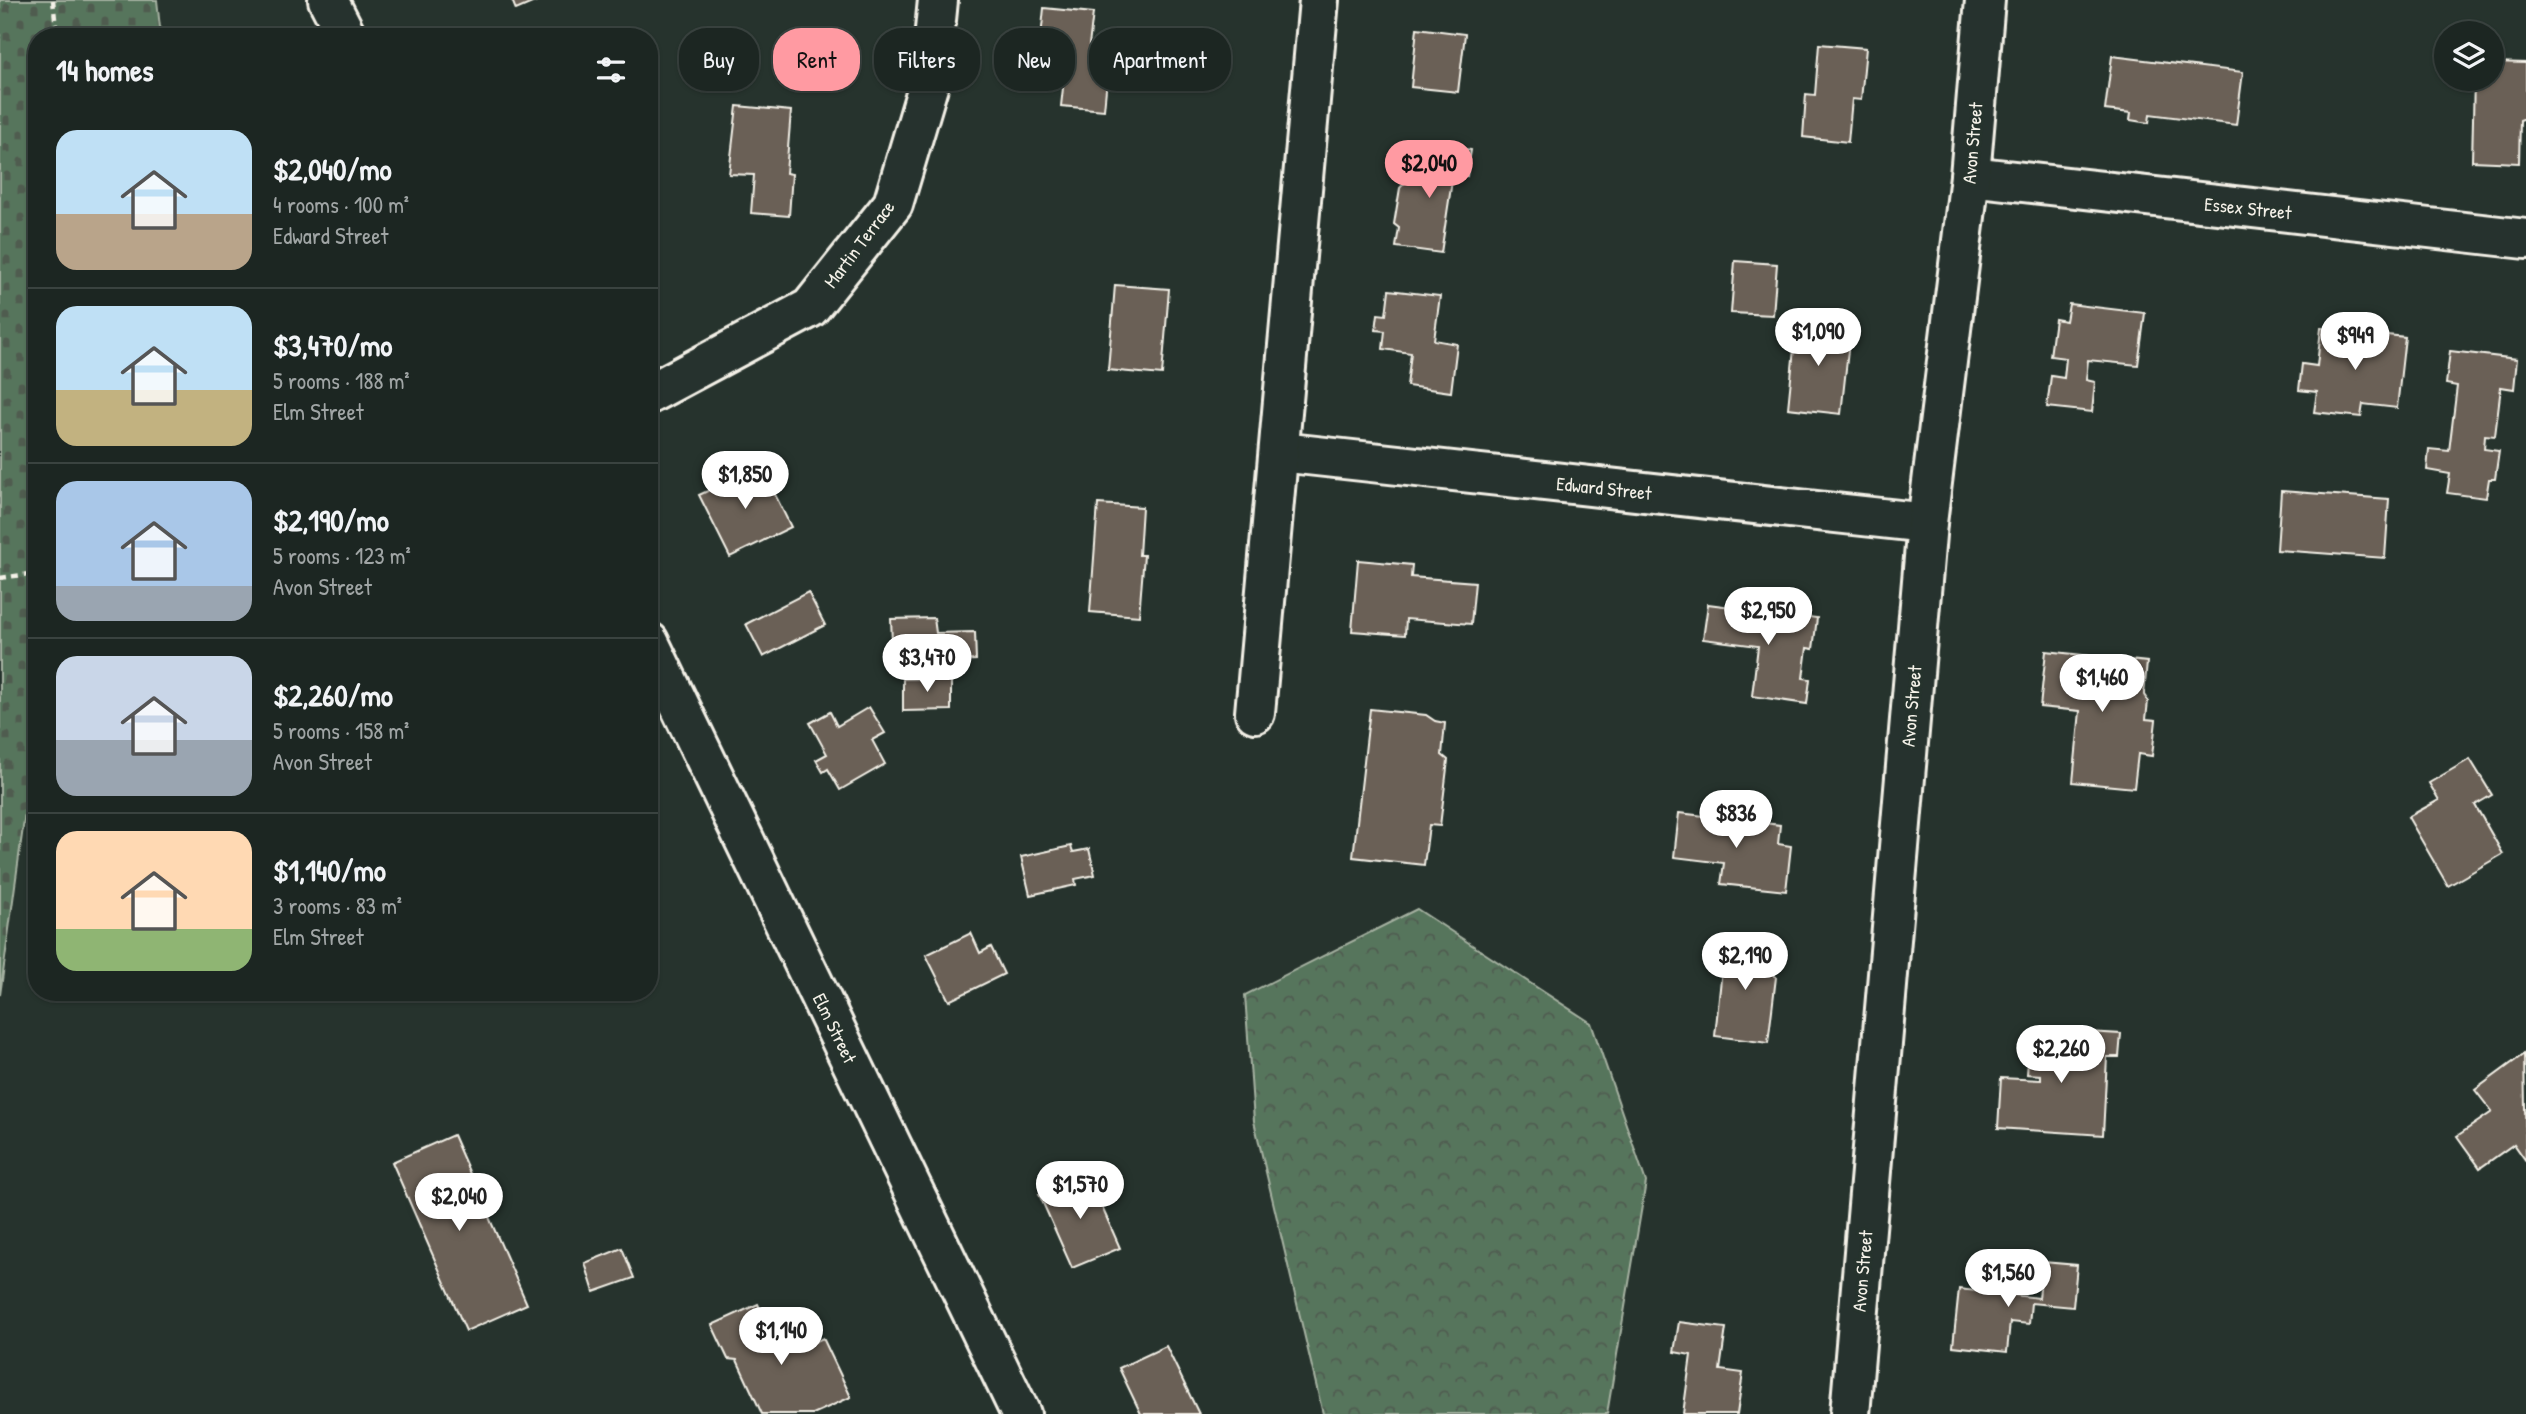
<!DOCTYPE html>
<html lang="en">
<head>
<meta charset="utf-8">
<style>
  body { margin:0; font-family:"Patrick Hand",sans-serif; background:#252e2a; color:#f1f3f6; height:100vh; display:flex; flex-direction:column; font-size:26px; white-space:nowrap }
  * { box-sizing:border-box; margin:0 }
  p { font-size:23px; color:#a0a5a5 }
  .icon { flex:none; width:38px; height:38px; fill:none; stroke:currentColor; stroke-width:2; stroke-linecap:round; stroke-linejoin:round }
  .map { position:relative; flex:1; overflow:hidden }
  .panel { position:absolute; left:28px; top:28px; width:630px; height:973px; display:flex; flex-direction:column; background:#1c2622; border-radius:28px; box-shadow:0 2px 5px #0004,0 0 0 2px #3a4340 }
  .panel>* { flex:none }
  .hud { position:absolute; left:679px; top:28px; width:665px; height:63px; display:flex; gap:14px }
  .buttons { position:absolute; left:2434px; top:21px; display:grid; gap:14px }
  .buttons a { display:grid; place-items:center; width:70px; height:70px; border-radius:50%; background:#1c2622; box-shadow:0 2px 5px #0004,0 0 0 2px #3a4340; font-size:35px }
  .price { position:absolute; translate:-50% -60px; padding:0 16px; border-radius:24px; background:#fff; color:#222; font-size:23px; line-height:46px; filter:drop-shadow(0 2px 4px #0008) }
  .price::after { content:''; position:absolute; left:50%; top:42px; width:21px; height:16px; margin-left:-10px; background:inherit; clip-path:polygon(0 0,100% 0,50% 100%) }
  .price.on { background:#ff9aa2; color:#111 }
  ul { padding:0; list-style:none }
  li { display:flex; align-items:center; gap:21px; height:175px; padding:0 28px }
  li+li { border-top:2px solid #3a4340 }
  li span { display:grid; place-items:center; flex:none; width:196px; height:140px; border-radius:21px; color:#555 }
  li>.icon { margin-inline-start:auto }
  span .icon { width:84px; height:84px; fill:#fffc; stroke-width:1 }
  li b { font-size:30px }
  h2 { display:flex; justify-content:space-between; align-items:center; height:84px; padding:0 28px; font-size:30px }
  .tag { padding:0 24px; border-radius:28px; background:#1c2622; box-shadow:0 2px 5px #0004,0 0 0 2px #3a4340; font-size:24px; line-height:63px }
  .tag.on { background:#ff9aa2; color:#111 }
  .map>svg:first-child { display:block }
  .forest { fill:url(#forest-crowns); stroke:#a6b2a2; stroke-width:2 }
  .cemetery { fill:url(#cemetery-stones); stroke:#a6b2a2; stroke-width:2 }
  .building { fill:#6b6056; stroke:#f4f1e8; stroke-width:2 }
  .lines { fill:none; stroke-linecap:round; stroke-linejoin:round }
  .street-casing { stroke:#f4f1e8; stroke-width:44 }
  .secondary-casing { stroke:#f4f1e8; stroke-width:44 }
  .path { stroke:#f4f1e8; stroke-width:4.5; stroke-dasharray:7 5; stroke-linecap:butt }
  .street { stroke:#26332d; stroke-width:38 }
  .secondary { stroke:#26332d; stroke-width:38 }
  .labels { text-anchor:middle; stroke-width:6; stroke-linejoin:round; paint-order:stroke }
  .street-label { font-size:19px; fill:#f4f1e8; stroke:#26332d }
</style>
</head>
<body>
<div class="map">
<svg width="2526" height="1414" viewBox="0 0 2526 1414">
  <defs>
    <pattern id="forest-crowns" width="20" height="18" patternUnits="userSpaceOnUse" patternTransform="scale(1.75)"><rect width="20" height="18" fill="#57745c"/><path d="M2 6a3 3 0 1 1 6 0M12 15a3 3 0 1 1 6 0" fill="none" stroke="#4f5c50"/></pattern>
    <pattern id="cemetery-stones" width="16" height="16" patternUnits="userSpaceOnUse" patternTransform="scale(1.75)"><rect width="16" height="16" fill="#57745c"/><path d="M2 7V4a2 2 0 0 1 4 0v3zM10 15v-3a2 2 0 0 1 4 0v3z" fill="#4f5c50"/></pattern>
  </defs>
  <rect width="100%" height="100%" fill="#26332d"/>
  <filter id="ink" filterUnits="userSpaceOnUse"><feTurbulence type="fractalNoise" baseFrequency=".0143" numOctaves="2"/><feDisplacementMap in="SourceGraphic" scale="14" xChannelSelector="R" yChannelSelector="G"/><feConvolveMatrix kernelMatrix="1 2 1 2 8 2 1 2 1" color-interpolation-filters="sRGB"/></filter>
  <g filter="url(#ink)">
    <!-- forest -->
    <path class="forest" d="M1417,909l174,114 55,159 -39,232h-284l-69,-293 -9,-126z"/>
    <!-- cemetery -->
    <path class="cemetery" d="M0,0h157l4,37h-124v688l-37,270z"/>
    <!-- building -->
    <g class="building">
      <path d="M512,0h27l-23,10z"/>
      <path d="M1044,8l49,5 -4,32 21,2 -6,63 -43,-4 4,-36 -27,-3z"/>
      <path d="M1417,28l48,6 -7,58 -47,-5z"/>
      <path d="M1819,44l47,4 -5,52 -9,-1 -4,43 -45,-5 3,-43 9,1z"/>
      <path d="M2112,56l131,16 -7,53 -86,-11 -1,9 -19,-3 1,-7 -26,-3z"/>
      <path d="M2492,62l34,1v55l-6,2 -1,43 -47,-2 2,-82h18z"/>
      <path d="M737,106l54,5 -5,62 6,1 -3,42 -38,-3 3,-38 -25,-1z"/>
      <path d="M1430,143l41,7 -4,26 -14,-2 -12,79 -45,-6 3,-19 -5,-4 6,-36 7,-8 20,3z"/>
      <path d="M1735,261l42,3 -4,51 -42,-2z"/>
      <path d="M1115,285l54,4 -7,86 -54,-5z"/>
      <path d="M1389,290l51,6 -6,44 23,4 -6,48 -44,-6 4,-33 -28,-4 2,-18 -9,-1 2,-16 8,1z"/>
      <path d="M2069,304l76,9 -7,52 -50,-5 -2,20 9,2 -3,30 -45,-5 4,-31 13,2 2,-20 -16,-2 5,-37 11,2z"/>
      <path d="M1797,319l25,3 -1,7 29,3 -9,82 -53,-6z"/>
      <path d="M2321,328l84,9 -8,71 -34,-4 -2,13 -47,-5 3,-20 -18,-2 3,-26 15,2z"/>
      <path d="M2450,351l67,8 -3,30 -13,-2 -6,49 -10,-1 -1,14 15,2 -4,28h-6l-3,19 -39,-5 3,-19 -23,-4 2,-21 20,2 8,-65 -11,-2z"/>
      <path d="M761,466l30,61 -61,30 -31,-62z"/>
      <path d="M2281,491l108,8 -4,59 -108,-8z"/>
      <path d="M1098,504l44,3 -3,48h5l-5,61 -49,-4z"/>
      <path d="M1358,560l54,5 -1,12 64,5 -4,42 -65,-5 -1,16 -53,-4z"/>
      <path d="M808,592l17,33 -62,32 -17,-33z"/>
      <path d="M1708,604l109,14 -4,31 -6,-1 -4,30 7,1 -3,25 -55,-8 6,-50 -55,-7z"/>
      <path d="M934,618l2,15 39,-1 1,28 -83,4 -2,-45z"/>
      <path d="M2046,651l101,11 -3,33 4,6 -2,18 10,1 -4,36 -14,-2 -4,34 -61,-6 7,-71 -40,-4z"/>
      <path d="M951,678v32l-48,1v-32z"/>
      <path d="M869,707l16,26 -13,7 13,24 -45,26 -12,-21 -5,3 -7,-12 11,-6 -17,-31 20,-11 7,14z"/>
      <path d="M1370,709l56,6 9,6 10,2 -3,32 6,5 -8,66 -11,-1 -5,40 -71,-8z"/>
      <path d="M2470,759l22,36 -17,10 28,49 -55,32 -40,-69 31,-17 -10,-17z"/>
      <path d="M1679,813l101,12 -2,19 13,2 -5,45 -65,-7 3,-21 -50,-6z"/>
      <path d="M1071,846l2,6 16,-3 6,26 -20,4 1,6 -46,10 -9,-38z"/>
      <path d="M971,933l9,20 11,-6 13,27 -55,27 -23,-46z"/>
      <path d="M1718,941l54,6 -3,23 7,7 -8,66 -53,-7 7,-67 -7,-1z"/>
      <path d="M2037,1029l84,5 -2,23h-12l-4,78 -105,-7 3,-50 40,2v-5l-14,-1 1,-14h7z"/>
      <path d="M2524,1054l2,107 -12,-17 -34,24 -23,-32 35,-24 -17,-22z"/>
      <path d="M453,1135l74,169 -61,27 -74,-169z"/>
      <path d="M1087,1173l33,75 -48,20 -33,-74z"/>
      <path d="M622,1248l12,30 -40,14 -9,-29z"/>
      <path d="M2043,1262l34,3 -4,42 -42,-4 -2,21 -19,-2 -3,30 -54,-6 6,-57 80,9z"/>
      <path d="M758,1304l16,36 12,-6 9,17 28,-13 28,59 -38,17h-51l-25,-54 -9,-1 -16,-34z"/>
      <path d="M1679,1322l47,6 -6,42 23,3 -6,41h-54l8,-59 -17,-3z"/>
      <path d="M1166,1346l33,68h-58l-22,-46z"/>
    </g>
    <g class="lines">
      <!-- street casing -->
      <g class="street-casing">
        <g id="street">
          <path d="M1970,176l556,63"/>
          <path d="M649,394l161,-86 83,-104 37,-124 8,-80"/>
          <path d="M1280,452l647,71"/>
          <path d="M1255,713l64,-713"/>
          <path d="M1850,1414l77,-891 43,-347 15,-176"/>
        </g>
      </g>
      <!-- secondary casing -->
      <g class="secondary-casing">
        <g id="secondary">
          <path d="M328,0l19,37"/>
          <path d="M649,642l372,772"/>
        </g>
      </g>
      <!-- path -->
      <g class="path">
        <path d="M53,0l4,37"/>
        <path d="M0,578l37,-5"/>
      </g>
      <!-- street -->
      <use href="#street" class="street"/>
      <!-- secondary -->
      <use href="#secondary" class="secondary"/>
    </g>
  </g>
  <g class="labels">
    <!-- street labels -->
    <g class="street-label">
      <text transform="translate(1972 143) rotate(-85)" y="7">Avon Street</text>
      <text transform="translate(2248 208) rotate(6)" y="7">Essex Street</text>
      <text transform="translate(859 244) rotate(-53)" y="7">Martin Terrace</text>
      <text transform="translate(1604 488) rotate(6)" y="7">Edward Street</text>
      <text transform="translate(1911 706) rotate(-85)" y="7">Avon Street</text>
      <text transform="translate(835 1028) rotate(64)" y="7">Elm Street</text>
      <text transform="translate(1862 1271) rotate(-85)" y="7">Avon Street</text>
    </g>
  </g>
</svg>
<div class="buttons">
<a><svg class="icon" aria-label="layers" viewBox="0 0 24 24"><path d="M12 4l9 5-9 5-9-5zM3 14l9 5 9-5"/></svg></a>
</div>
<b class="price on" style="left:1429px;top:200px">$2,040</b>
<b class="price" style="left:1818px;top:368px">$1,090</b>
<b class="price" style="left:2355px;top:372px">$949</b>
<b class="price" style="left:745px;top:511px">$1,850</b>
<b class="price" style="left:1768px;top:647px">$2,950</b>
<b class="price" style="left:927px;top:694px">$3,470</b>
<b class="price" style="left:2102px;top:714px">$1,460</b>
<b class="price" style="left:1736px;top:850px">$836</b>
<b class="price" style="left:1745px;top:992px">$2,190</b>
<b class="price" style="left:2061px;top:1085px">$2,260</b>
<b class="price" style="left:1080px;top:1221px">$1,570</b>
<b class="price" style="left:459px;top:1233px">$2,040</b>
<b class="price" style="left:2008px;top:1309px">$1,560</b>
<b class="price" style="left:781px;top:1367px">$1,140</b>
<div class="hud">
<a class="tag">Buy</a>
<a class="tag on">Rent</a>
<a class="tag">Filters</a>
<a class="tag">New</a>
<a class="tag">Apartment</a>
</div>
<section class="panel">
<h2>14 homes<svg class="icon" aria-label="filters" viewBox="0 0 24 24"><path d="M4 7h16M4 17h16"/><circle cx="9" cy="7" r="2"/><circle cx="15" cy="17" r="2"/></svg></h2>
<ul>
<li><span style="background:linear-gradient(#bfe0f5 60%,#b9a48a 0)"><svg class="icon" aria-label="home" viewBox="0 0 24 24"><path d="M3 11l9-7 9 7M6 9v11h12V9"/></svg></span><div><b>$2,040/mo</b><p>4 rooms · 100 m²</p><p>Edward Street</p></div></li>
<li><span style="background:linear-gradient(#bfe0f5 60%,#c2b280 0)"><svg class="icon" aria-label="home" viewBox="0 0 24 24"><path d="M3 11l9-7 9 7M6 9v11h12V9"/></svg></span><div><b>$3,470/mo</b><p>5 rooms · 188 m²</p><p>Elm Street</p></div></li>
<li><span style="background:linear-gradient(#a9c7e8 75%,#9aa5b1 0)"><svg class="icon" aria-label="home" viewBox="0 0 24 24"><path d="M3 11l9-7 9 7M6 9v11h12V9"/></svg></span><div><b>$2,190/mo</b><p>5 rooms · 123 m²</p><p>Avon Street</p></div></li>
<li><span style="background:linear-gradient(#c9d6e8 60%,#9aa5b1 0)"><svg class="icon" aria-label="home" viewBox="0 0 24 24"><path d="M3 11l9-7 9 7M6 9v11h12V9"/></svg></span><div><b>$2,260/mo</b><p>5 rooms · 158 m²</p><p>Avon Street</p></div></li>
<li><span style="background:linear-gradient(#ffd9b3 70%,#8fb573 0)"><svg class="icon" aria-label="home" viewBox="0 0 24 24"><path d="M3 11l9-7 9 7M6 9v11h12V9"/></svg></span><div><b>$1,140/mo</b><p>3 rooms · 83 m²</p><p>Elm Street</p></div></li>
</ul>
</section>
</div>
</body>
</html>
